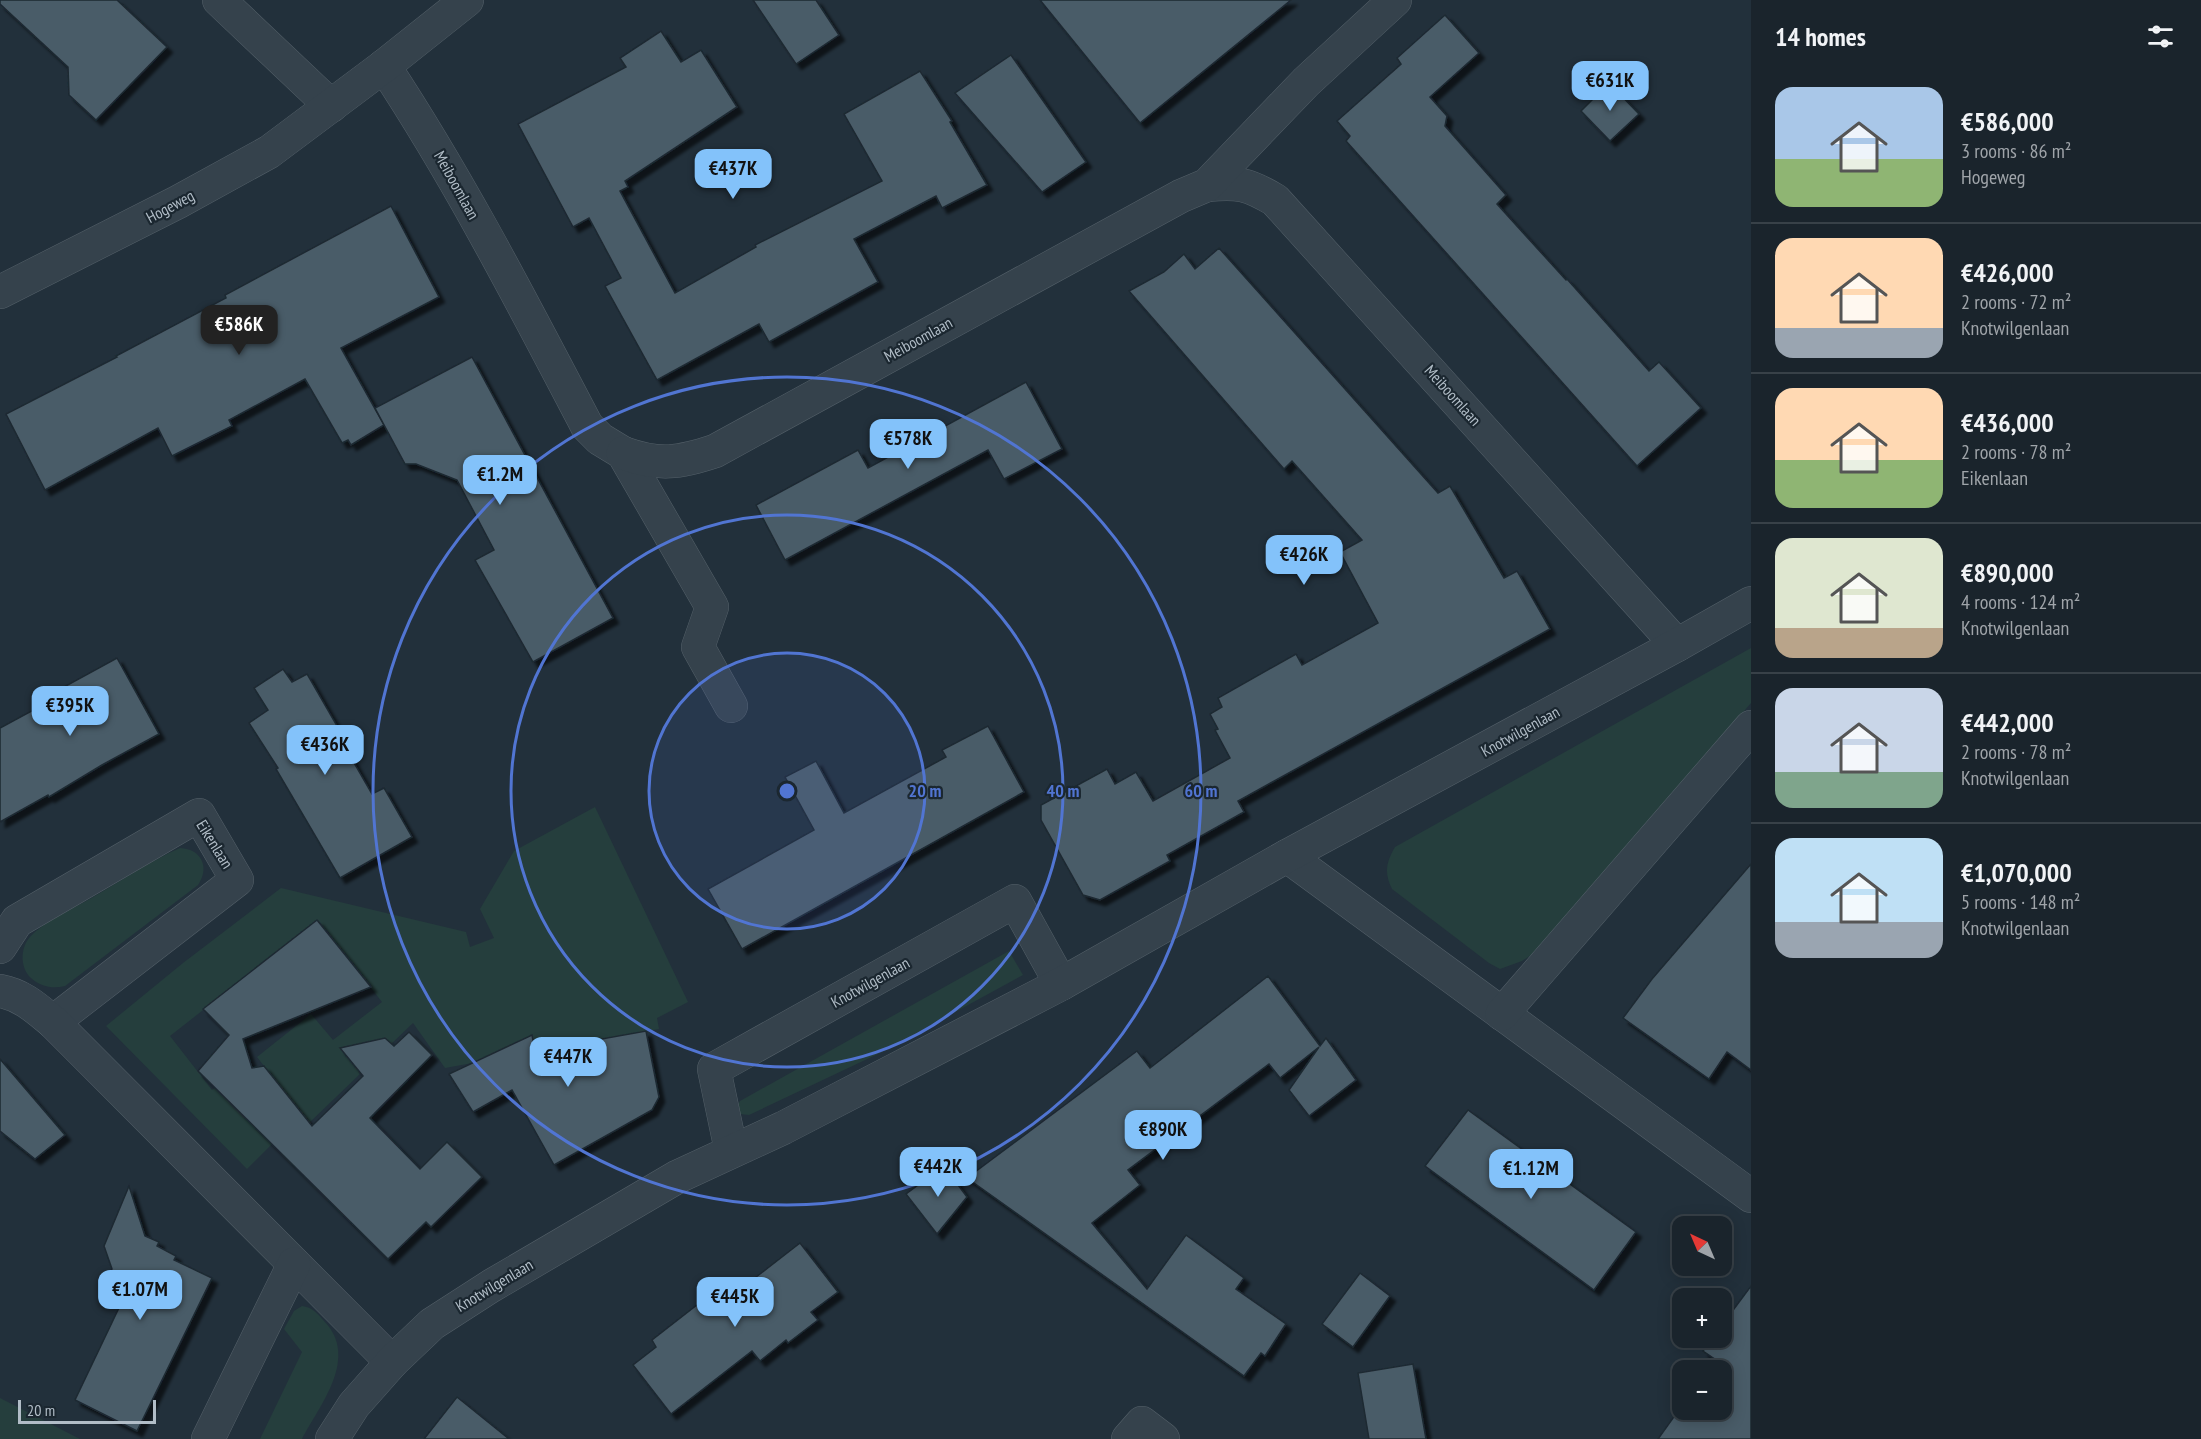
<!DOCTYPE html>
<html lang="en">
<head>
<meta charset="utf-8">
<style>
  body { margin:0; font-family:"PT Sans Narrow",sans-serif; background:#273038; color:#f1f3f6; height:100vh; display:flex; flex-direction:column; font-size:22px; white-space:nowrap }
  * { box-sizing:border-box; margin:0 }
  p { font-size:20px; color:#9fa4a9 }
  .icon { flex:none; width:33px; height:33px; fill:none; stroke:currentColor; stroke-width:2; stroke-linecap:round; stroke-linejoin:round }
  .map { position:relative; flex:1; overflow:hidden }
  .side { display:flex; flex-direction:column; background:#1a242c; width:450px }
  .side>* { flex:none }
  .needle { width:39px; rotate:316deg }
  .tools { position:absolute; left:1672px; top:1216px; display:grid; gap:12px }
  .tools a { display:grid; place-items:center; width:60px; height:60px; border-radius:12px; background:#1a242c; box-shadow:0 3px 15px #0003,0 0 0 2px #384148; font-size:30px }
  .scale { position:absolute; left:18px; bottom:15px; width:138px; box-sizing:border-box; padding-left:6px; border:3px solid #b1bdc7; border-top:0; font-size:16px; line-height:21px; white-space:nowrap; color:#b1bdc7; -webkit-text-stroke:4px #1b2730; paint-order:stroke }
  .price { position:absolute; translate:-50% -51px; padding:0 14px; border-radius:12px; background:#83c2fa; color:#111; font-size:20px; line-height:39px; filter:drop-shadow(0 2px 3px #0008) }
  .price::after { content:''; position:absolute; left:50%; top:36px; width:18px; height:14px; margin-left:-9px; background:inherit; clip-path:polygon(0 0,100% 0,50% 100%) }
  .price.on { background:#222; color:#fff }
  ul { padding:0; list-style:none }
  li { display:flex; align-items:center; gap:18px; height:150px; padding:0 24px }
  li+li { border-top:2px solid #384148 }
  li span { display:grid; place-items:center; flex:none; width:168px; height:120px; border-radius:18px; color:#555 }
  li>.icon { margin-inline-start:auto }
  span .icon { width:72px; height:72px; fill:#fffc; stroke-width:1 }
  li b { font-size:26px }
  h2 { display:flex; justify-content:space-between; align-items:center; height:72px; padding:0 24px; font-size:26px }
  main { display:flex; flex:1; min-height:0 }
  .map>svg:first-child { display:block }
  .green { fill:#253e3d; fill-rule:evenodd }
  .building { fill:#4a5b67; stroke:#1d2932; stroke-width:1.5; filter:url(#shadow) }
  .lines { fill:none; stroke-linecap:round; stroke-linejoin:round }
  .minor-casing { stroke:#546069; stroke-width:34 }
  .minor { stroke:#35424c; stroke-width:33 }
  .ring { fill:none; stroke:#5175d2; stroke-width:3 }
  .labels { text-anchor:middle; stroke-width:4.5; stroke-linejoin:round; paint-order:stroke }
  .street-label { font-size:16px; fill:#b1bdc7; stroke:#1b2730 }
  .centre { fill:#5175d2; stroke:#1b2730; stroke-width:3 }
  .ring-label { font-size:18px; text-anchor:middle; font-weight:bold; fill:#5175d2; stroke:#1b2730; stroke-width:4.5; stroke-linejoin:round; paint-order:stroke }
</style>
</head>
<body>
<main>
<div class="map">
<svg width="1751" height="1439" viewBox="0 0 1751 1439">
  <defs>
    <filter id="shadow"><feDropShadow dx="5.5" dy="5.5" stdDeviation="1.5" flood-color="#0009"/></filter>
  </defs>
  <rect width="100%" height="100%" fill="#22303b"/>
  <!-- green -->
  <g class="green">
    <path d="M1751,648v55l-217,250 -12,8 -22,8 -11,-6 -97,-74c-8,-17 -6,-26 3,-42z"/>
    <path d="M595,807l93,195 -31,16 2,11 -214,39 -32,-45 -104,100 -37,21 -25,25 -141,-143 77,-63 98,-75 185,44 4,15 24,-9 -14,-29 34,-58zM318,920l64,82 -49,38 -22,-26 -54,43 7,9 -28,6 -24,18 -42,-54z"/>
    <path d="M180,848c22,1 30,20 18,37l-133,101c-12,3 -24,1 -34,-8 -11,-10 -11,-30 -1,-41 12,-14 42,-28 58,-37 30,-17 60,-38 92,-52z"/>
    <path d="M1009,951l14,24 -141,77 -133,63 -9,-1 -3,-8 3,-5z"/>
    <path d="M302,1306c10,1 16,8 22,15 36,37 -5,85 -22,118h-42l42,-87 -18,-23 10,-18z"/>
    <path d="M0,1398l80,41h-80z"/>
  </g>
  <!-- building -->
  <g class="building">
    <path d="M0,0h117l50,47 -71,73 -27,-25 -1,-28 -68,-63z"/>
    <path d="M753,0h63l23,35 -43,29z"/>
    <path d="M1040,0h251l-151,123z"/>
    <path d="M1445,15l34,38 -49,44 17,19 -2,10 61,69 -9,9 69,76 1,-1 82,92 10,-9 42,46 -64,58 -291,-325 4,-5 -13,-15 64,-57 -4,-6z"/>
    <path d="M661,31l20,31 20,-12 36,57 -112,74 3,6 -8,4 55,102 81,-46 -1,-2 127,-64 -38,-67 76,-43 32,50 -2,1 37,63 -45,23 -6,-12 -82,43 24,43 -109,60 -10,-18 -102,56 -52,-94 16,-8 -32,-60 -16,9 -55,-103 108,-57 -6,-9z"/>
    <path d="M1011,55l75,107 -44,30 -87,-99z"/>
    <path d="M1609,83l30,31 -29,27 -29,-30z"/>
    <path d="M391,206l48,91 -98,51 43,77 -33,20 -3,-5 -6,3 -37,-64 -76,41 3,6 -60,30 -14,-28 -113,62 -39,-76 111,-57 -1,-1 110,-58 -1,-3z"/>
    <path d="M1219,248l219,245 12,-7 54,92 13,-7 33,58 -312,172 6,11 -77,43 3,6 -70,39 -17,-5 -42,-75v-15l66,-36 8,15 21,-12 17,29 77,-43 -15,-28 3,-1 -8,-15 12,-7 -4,-9 78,-44 6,11 76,-42 -38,-71 22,-12 -70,-79 -8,8 -155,-178 35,-19 20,-18 11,15z"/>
    <path d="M472,357l141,261 -80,44 -58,-102 19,-10 -37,-70 -41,-16h-11l-30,-56z"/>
    <path d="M1026,382l36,67 -58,30 -16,-29 -203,110 -29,-55 102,-55 10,18z"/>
    <path d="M117,658l42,76 -57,31 -53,32 -1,-2 -48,27v-94l65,-35 -3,-5z"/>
    <path d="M283,669l9,13 15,-8 34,59 -3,2 34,59 12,-6 28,49 -72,41 -64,-109 2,-1 -29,-45 19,-13 -14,-22z"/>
    <path d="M988,726l36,66 -282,157 -34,-60 106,-59 -29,-53 31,-16 28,52 102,-56 -4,-7z"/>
    <path d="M1751,864v206l-24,-18 -18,27 -86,-61 29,-39z"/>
    <path d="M317,920l54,67 -128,52 9,29 12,-2 48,60 51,-50 -23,-28 45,-10 9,8 15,-14 23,23 -62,63 50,51 27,-27 35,35 -51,50 -5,-5 -38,37 -190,-188 31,-36 -26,-26z"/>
    <path d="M1268,976l52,70 6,-8 30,42 -47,36 -20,-26 30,-43 -39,31 -11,-14 -141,106 12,15 -48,38 55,66 39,-54 58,43 -8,11 50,35 -21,32 -4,-3 -17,23 -277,-198 170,-127 13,17z"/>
    <path d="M646,1031l13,66 -7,13 -98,55 -42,-75 -39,22 -24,-38 83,-39 3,16z"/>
    <path d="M0,1059l65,76 -30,24 -35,-28z"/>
    <path d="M1468,1110l168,122 -42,58 -169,-124z"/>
    <path d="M944,1166l23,31 -30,37 -31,-40z"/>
    <path d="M129,1186l16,50 14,6 -2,4 19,10 -2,4 38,18 -75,153 -62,-31 51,-107 -21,-10 7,-14 -8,-23z"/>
    <path d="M800,1243l38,49 -27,20 7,8 -30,23 -2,-3 -26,21 -8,-10 -81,63 -38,-49 23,-18 -4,-7 68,-53 9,11z"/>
    <path d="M1360,1273l30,23 -37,51 -31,-23z"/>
    <path d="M1751,1286v153h-93l25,-35v6h39v-39h-14l8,-11 -13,-9 10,-13h9v-13z"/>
    <path d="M1413,1364l13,75h-57l-11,-66z"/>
    <path d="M457,1397l52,42h-85z"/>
  </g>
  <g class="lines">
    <!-- minor casing -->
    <g class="minor-casing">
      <g id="minor">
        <path d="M219,0l112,106"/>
        <path d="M384,66c76,115 139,238 203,360l13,13 23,14 89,154 -14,40 33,59"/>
        <path d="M1207,185c32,-3 41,-1 68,15l402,445"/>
        <path d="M0,292l178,-90 91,-50 115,-86 83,-66"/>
        <path d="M623,453c36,13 56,10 92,-2l466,-255 26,-11 99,-103 89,-82"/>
        <path d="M1287,856l464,340"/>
        <path d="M0,947l17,-26 182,-106 38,65 -184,142"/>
        <path d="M0,991c22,4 36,17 53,31l339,340"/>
        <path d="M1502,1014l249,-287"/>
        <path d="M731,1150l-17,-81 301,-168 46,83"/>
        <path d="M208,1439l86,-175"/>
        <path d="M332,1439l22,-34 38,-43 40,-38 59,-38 186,-109 106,-49 278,-144 226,-128 390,-211 74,-42"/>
        <path d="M1128,1439l14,-16 21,16"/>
      </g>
    </g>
    <!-- minor -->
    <use href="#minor" class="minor"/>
  </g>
  <!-- distance rings -->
  <circle cx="787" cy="791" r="138" fill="#5175d2" fill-opacity=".12"/>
  <g class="ring">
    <circle cx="787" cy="791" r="138"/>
    <circle cx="787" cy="791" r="276"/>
    <circle cx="787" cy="791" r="414"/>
  </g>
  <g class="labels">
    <!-- street labels -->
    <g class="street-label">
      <text transform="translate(457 185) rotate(61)" y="6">Meiboomlaan</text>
      <text transform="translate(170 206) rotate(-28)" y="6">Hogeweg</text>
      <text transform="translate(918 339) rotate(-29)" y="6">Meiboomlaan</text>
      <text transform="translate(1453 395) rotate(48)" y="6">Meiboomlaan</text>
      <text transform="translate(1520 731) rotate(-29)" y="6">Knotwilgenlaan</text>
      <text transform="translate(215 844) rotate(58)" y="6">Eikenlaan</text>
      <text transform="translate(870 982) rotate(-29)" y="6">Knotwilgenlaan</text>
      <text transform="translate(494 1285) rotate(-31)" y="6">Knotwilgenlaan</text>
    </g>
  </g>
  <circle cx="787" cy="791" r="9" class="centre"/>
  <g class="ring-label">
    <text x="925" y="797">20 m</text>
    <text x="1063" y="797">40 m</text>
    <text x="1201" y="797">60 m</text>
  </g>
</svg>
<div class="tools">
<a><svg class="needle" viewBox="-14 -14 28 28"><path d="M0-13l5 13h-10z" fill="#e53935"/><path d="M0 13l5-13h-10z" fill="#9fa4a9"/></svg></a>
<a>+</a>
<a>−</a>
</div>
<div class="scale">20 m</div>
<b class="price" style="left:1610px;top:112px">€631K</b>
<b class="price" style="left:733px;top:200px">€437K</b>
<b class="price on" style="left:239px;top:356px">€586K</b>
<b class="price" style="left:908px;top:470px">€578K</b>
<b class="price" style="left:500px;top:506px">€1.2M</b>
<b class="price" style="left:1304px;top:586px">€426K</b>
<b class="price" style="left:70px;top:737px">€395K</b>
<b class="price" style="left:325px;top:776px">€436K</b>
<b class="price" style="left:568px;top:1088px">€447K</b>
<b class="price" style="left:1163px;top:1161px">€890K</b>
<b class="price" style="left:938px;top:1198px">€442K</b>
<b class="price" style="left:1531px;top:1200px">€1.12M</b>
<b class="price" style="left:140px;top:1321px">€1.07M</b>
<b class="price" style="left:735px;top:1328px">€445K</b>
</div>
<section class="side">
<h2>14 homes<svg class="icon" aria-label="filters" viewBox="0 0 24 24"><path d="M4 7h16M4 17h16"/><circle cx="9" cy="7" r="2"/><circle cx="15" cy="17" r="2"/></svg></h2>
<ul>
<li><span style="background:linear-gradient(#a9c7e8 60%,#8fb573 0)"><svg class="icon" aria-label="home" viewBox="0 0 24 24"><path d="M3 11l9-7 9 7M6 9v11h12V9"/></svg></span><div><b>€586,000</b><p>3 rooms · 86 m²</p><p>Hogeweg</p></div></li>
<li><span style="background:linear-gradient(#ffd9b3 75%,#9aa5b1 0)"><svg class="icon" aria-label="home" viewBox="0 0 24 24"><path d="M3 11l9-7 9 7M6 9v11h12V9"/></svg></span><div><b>€426,000</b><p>2 rooms · 72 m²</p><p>Knotwilgenlaan</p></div></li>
<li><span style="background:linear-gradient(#ffd9b3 60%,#8fb573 0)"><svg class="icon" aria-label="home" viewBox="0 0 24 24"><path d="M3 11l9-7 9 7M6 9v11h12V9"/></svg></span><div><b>€436,000</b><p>2 rooms · 78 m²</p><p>Eikenlaan</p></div></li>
<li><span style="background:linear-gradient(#dfe7d0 75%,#b9a48a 0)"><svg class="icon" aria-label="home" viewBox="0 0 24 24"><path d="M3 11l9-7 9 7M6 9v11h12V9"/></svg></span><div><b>€890,000</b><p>4 rooms · 124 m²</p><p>Knotwilgenlaan</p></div></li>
<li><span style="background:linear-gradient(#c9d6e8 70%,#7fa58c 0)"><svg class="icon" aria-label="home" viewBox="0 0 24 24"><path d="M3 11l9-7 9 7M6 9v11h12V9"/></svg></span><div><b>€442,000</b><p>2 rooms · 78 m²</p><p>Knotwilgenlaan</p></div></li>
<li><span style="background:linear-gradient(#bfe0f5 70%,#9aa5b1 0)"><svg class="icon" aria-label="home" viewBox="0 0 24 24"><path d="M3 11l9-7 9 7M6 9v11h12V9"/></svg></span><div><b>€1,070,000</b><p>5 rooms · 148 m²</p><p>Knotwilgenlaan</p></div></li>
</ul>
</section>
</main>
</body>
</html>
